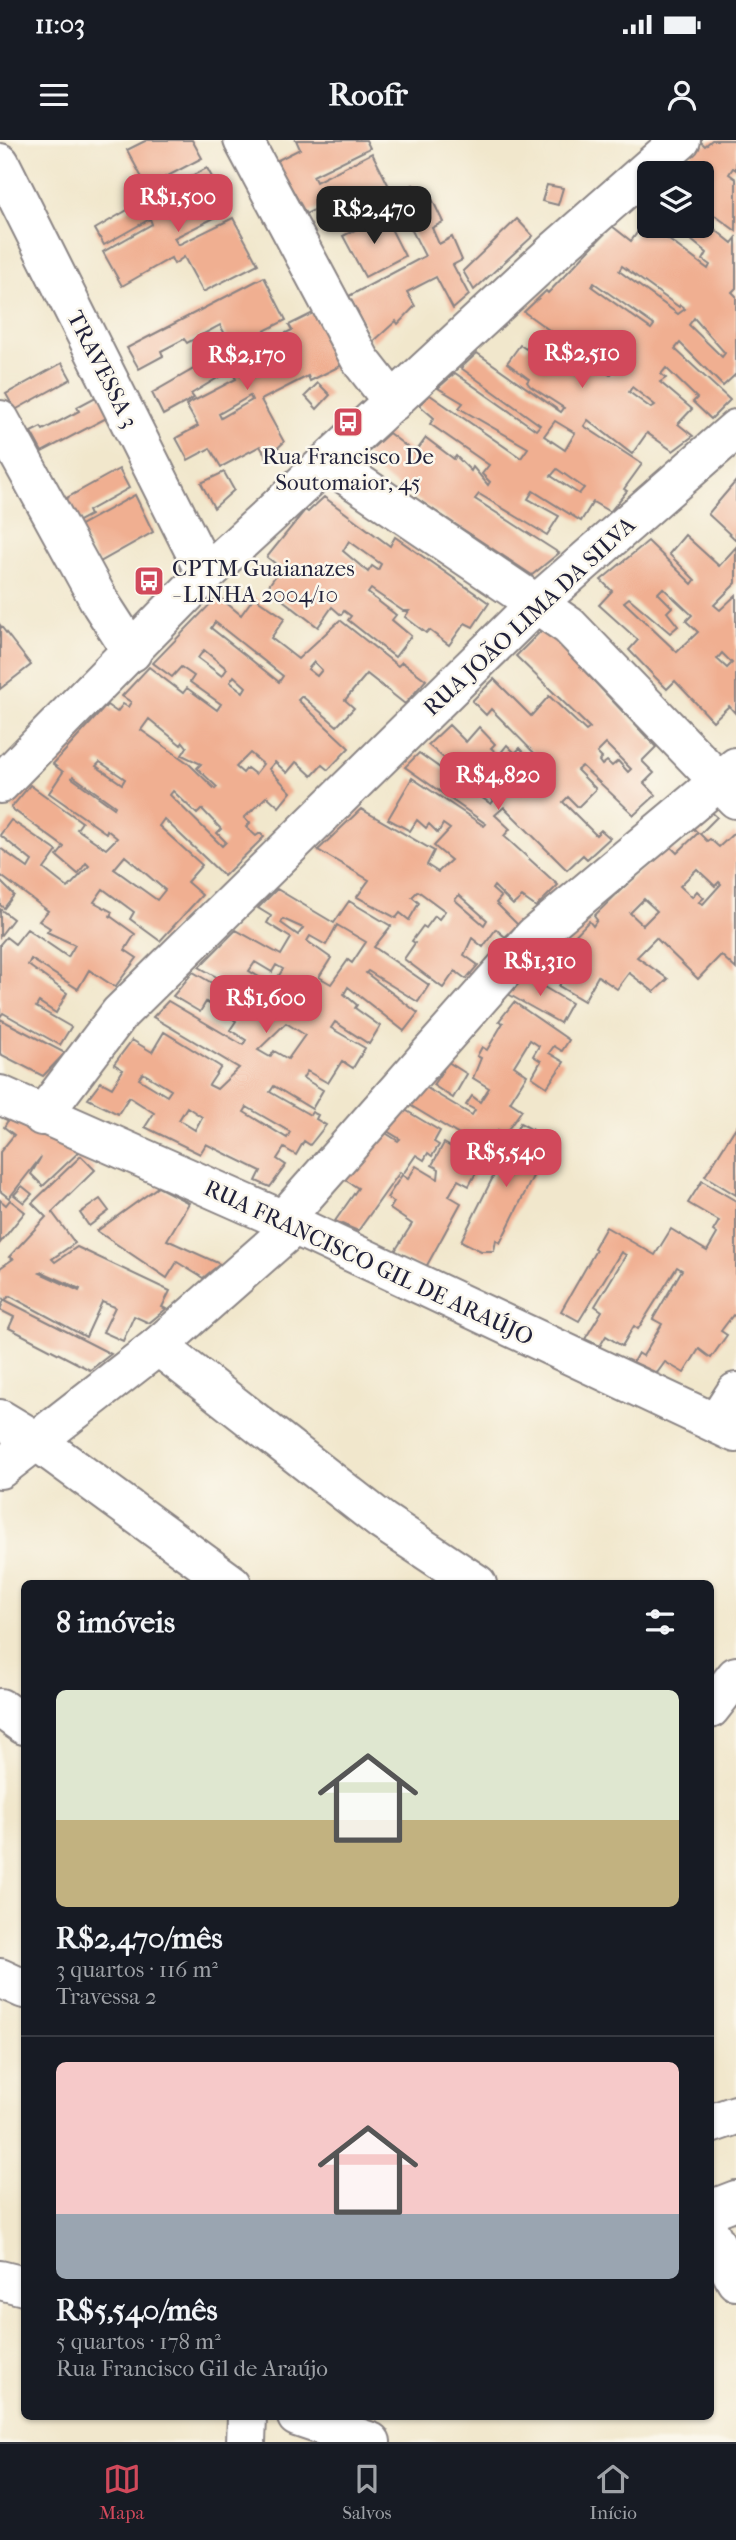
<!DOCTYPE html>
<html lang="pt">
<head>
<meta charset="utf-8">
<style>
  body { margin:0; font-family:"IM FELL French Canon",serif; background:#20242c; color:#f1f3f6; height:100vh; display:flex; flex-direction:column; font-size:26px; white-space:nowrap }
  * { box-sizing:border-box; margin:0 }
  p { font-size:23px; color:#9ea1a6 }
  .icon { flex:none; width:38px; height:38px; fill:none; stroke:currentColor; stroke-width:2; stroke-linecap:round; stroke-linejoin:round }
  .map { position:relative; flex:1; overflow:hidden }
  .side { position:absolute; left:21px; top:1440px; width:693px; height:840px; display:flex; flex-direction:column; background:#171b24; border-radius:10px; box-shadow:0 2px 5px #0004 }
  .side>* { flex:none }
  .fabs { position:absolute; left:637px; top:21px; display:grid; gap:14px }
  .fabs a { display:grid; place-items:center; width:77px; height:77px; border-radius:10px; background:#171b24; box-shadow:0 2px 5px #0004; font-size:35px }
  .price { position:absolute; translate:-50% -60px; padding:0 16px; border-radius:14px; background:#d1495b; color:#fff; font-size:23px; line-height:46px; filter:drop-shadow(0 2px 4px #0008) }
  .price::after { content:''; position:absolute; left:50%; top:42px; width:21px; height:16px; margin-left:-10px; background:inherit; clip-path:polygon(0 0,100% 0,50% 100%) }
  .price.current { background:#222; color:#fff }
  ul { padding:0; list-style:none }
  li { display:grid; align-content:center; gap:14px; height:371px; padding:0 35px }
  li+li { border-top:2px solid #363941 }
  li span { display:grid; place-items:center; height:217px; border-radius:10px; color:#555 }
  li>.icon { margin-inline-start:auto }
  span .icon { width:126px; height:126px; fill:#fffc; stroke-width:1 }
  li b { font-size:30px }
  h2 { display:flex; justify-content:space-between; align-items:center; height:84px; padding:0 35px; font-size:30px }
  .status { display:flex; justify-content:space-between; align-items:center; height:49px; padding:0 35px; background:#171b24; direction:ltr }
  .status svg { height:19px; fill:currentColor }
  header { display:flex; justify-content:space-between; align-items:center; height:91px; padding:0 35px; background:#171b24; font-size:32px; font-weight:800 }
  .tab-bar { display:flex; justify-content:space-around; align-items:center; height:98px; border-top:2px solid #363941; background:#171b24; font-size:19px; color:#9ea1a6 }
  .tab-bar a { display:grid; justify-items:center; gap:4px }
  .tab-bar .current { color:#d1495b }
  .map>svg:first-child { display:block }
  .building { fill:#f0af91; fill-rule:evenodd }
  .lines { fill:none; stroke-linecap:round; stroke-linejoin:round }
  .minor-casing { stroke:#8a8484; stroke-width:42 }
  .minor { stroke:#fff; stroke-width:38 }
  .labels { text-anchor:middle; stroke-width:5; stroke-linejoin:round; paint-order:stroke }
  .street-label { font-size:23px; fill:#22223b; stroke:#fbf7ec }
  .poi-label { font-size:23px; fill:#22223b; stroke:#fbf7ec }
</style>
</head>
<body>
<div class="status"><b>11:03</b><svg viewBox="0 0 49 12"><path d="M0 12V9h3v3zM5 12V6h3v6zM10 12V3h3v9zM15 12V0h3v12zM26 1h20v11H26zM47 4h2v5h-2z"/></svg></div>
<header><svg class="icon" aria-label="menu" viewBox="0 0 24 24"><path d="M4 6h16M4 12h16M4 18h16"/></svg>Roofr<svg class="icon" aria-label="person" viewBox="0 0 24 24"><circle cx="12" cy="8" r="4"/><path d="M4 21q1-7 8-7t8 7"/></svg></header>
<div class="map">
<svg width="736" height="2302" viewBox="0 0 736 2302">
  <rect width="100%" height="100%" fill="#fbf7ec"/>
  <filter id="ink" filterUnits="userSpaceOnUse"><feTurbulence type="fractalNoise" baseFrequency=".0143" numOctaves="2"/><feDisplacementMap in="SourceGraphic" scale="14" xChannelSelector="R" yChannelSelector="G"/><feConvolveMatrix kernelMatrix="1 2 1 2 8 2 1 2 1" color-interpolation-filters="sRGB"/></filter>
  <filter id="wash" filterUnits="userSpaceOnUse"><feTurbulence type="fractalNoise" baseFrequency=".00686" numOctaves="4" result="noise"/><feDisplacementMap in="SourceGraphic" scale="28" xChannelSelector="R" yChannelSelector="G"/><feGaussianBlur stdDeviation="1.57" result="paint"/><feColorMatrix in="noise" values="0 0 0 0 0 0 0 0 0 0 0 0 0 0 0 0 0 1.4 0 .05"/><feComposite in="paint" operator="in"/></filter>
  <g filter="url(#wash)">
    <rect width="100%" height="100%" fill="#f1e7cc"/>
    <g id="blocks">
      <!-- building -->
      <g class="building">
        <path d="M147,0h45l10,18 -55,29 -20,-37z"/>
        <path d="M296,0h70l4,8 -57,28 3,6 56,-29 22,43 19,-11 11,21 9,-5 10,21 -11,6 7,16 13,-7 10,23 -9,5 16,30 -16,14 -17,-32 -29,15 8,14 -17,18 -2,-3 -23,21 -24,-46 76,-40 -30,-59 -56,28 -11,-22 -22,11 -30,-53 24,-12z"/>
        <path d="M712,0h24v30l-3,-2 -4,6 7,5v52l-34,-25v-33h-12l-10,-7 21,-24 4,4z"/>
        <path d="M207,28l23,42 -56,28 4,7 55,-27 25,46 -55,28 -19,-35 -10,7 -3,-6 -49,28 -19,-34 49,-28 -2,-5 -46,26 -9,-16 46,-27 -4,-6 11,-6 12,-5 2,6z"/>
        <path d="M547,45l16,3 -5,17 -16,-4z"/>
        <path d="M384,75l21,41 -40,21 -22,-41z"/>
        <path d="M517,79l16,17 -59,54 -11,-19z"/>
        <path d="M702,79l30,24 4,-5v50l-4,4 4,4v78l-13,12 -43,-43 -5,6 55,51 -19,19 -18,-17 4,-4 -31,-30 -5,6 5,4 -6,4 32,27 -14,15 15,12 -20,15 -26,-18 -15,21 -44,-34 -4,6 58,38 -18,25 3,2 -17,21 -17,-10 -12,19 -48,-30 -5,8 31,17 -12,19 -68,-41 -4,5 84,54 -27,22 -162,-107 -4,-14 23,-21 26,20 11,-15 28,21 2,-3 15,15 2,-4 15,18 2,-3 -8,-8 7,-9 -59,-41 4,-6 -15,-13 11,-10 91,63 7,-10 -69,-40 4,-5 -25,-15 17,-15 81,57 4,-5 -79,-57 16,-15 84,59 3,-4 -34,-22 -3,-4 2,-3 -22,-16 13,-18 6,4 12,-15 23,17 6,-8 -43,-31 22,-21 2,2 64,-67 19,15 14,-19 63,47 2,-4 -7,-5 4,-7 -29,-24 -2,2 -8,-5h34zM622,126l57,41 1,-2 5,4 -7,5 -59,-43zM594,143l60,42 -3,4 -59,-42zM694,178l31,35 -3,4 -33,-32zM583,206l32,24 -5,5 -32,-23zM632,247l23,18 -4,3 -22,-16zM555,281l20,12 -10,17 -21,-14zM557,329l27,19 -5,6 -28,-18z"/>
        <path d="M264,137l22,43 -54,27 -12,-22 -33,18 -3,-4 -23,12 2,5 -24,13 -12,-21z"/>
        <path d="M313,173l29,52 -32,16 -2,-5 -47,24 23,42 -17,16 -7,-12 -39,21 -11,-19 -22,12 -12,-22 22,-12 -12,-21 50,-26 -5,-9 -40,24 3,4 -31,17 -11,-22 80,-46 5,10 55,-27 -3,-5zM250,256l2,4 -31,18 -2,-4z"/>
        <path d="M62,223l9,16 -56,31 -9,-16z"/>
        <path d="M318,243l12,12 -13,14 -12,-13z"/>
        <path d="M105,252l11,21 -74,39 -11,-20 10,-5 2,3 36,-19 -2,-4z"/>
        <path d="M119,329l10,19 -41,23 2,4 -13,7 -12,-23z"/>
        <path d="M224,332l10,18 -20,18 -13,-25z"/>
        <path d="M736,341v59l-28,-26z"/>
        <path d="M135,355l18,37 -55,31 -19,-37z"/>
        <path d="M324,357l66,49 5,-9 94,66 -16,24 -8,-4 -16,22 -20,-15 -3,3 -21,-16 4,-6h-6l-32,-22 -3,4 28,22 -4,5 19,16 -16,21 -47,-37 3,-4 -7,-5 -3,4 -9,-8 -14,20 -51,-39 14,-20 -14,-11 38,-47 3,2zM349,401l32,23 -3,6 -6,-4 -4,6 -25,-21z"/>
        <path d="M685,395l34,31 17,-19v36l-22,22 6,5 16,-15v119l-7,-8 -16,15 -38,-40 -8,8 -14,-14 -24,-25 9,-10 -39,-35 13,-14 -11,-11 47,-39 44,43 3,-4 -26,-26zM663,448l29,27 -6,6 12,11 -21,20 -53,-50 5,-4 41,35 8,-7 -11,-14 5,-5 -14,-14zM722,513l10,10 -5,5 -10,-9z"/>
        <path d="M218,456l23,19 13,-18 31,21 -14,20 27,21 42,-39 58,46 4,-4 24,18 -21,24 -38,-30 -22,26 9,8 -17,18 -35,-30 -4,4 51,48 -21,22 -6,-5 -10,11 -13,-12 -3,-2 -9,11 -12,-11 -6,7 22,23 -12,15 -12,-11 -23,22 6,5 -4,4 10,9 4,-3 4,4 -40,39 -60,-57 -5,7 43,39 -15,17 15,13 -42,46 -30,-22 4,-7 -31,-23 -9,13 18,10 -2,4 25,18 -10,16 12,8 -22,29 -26,-17 -11,19 -47,-30 -3,6 39,28 -11,20 -17,-11 -3,5 35,20 -11,18 -57,-32 -3,4v-73l6,-7 9,7 12,-15 41,28 7,-12 -28,-13 3,-4 -11,-7 9,-10 -48,-36v-27l28,20 4,-7 -32,-26 11,-15 46,31 -13,18 24,19 21,-22 -3,-3 -8,11 -21,-18 7,-9 -53,-39 19,-23 52,37 -5,7 29,20 11,-11 -10,-8 -1,3 -57,-40 14,-21 -10,-8 54,-59 10,7 6,-8 5,3 3,-5 -9,-6 27,-29 34,26 4,-5 30,22 4,-6 -31,-22 4,-6 -13,-9 -9,10 -19,-14zM215,482l68,54 -4,6 -68,-54zM204,510l23,19 -5,7 -24,-18zM314,522l8,8 -5,6 -9,-7zM234,536l12,11 -3,5 -13,-10zM149,579l32,26 2,-3 4,5 -5,8 19,9 -4,4 20,19 -2,2 -27,-26 -47,-33zM250,613l13,11 -8,10 -8,-6 -4,5 -7,-6zM100,622l25,17 -3,5 -26,-18zM73,636l42,30 -1,2 -42,-30zM173,651l24,23 5,-5 19,20 -4,4 9,9 -4,4 -52,-51zM125,716l40,34 -8,10 -43,-31z"/>
        <path d="M0,485l31,40 -31,24z"/>
        <path d="M544,488l112,119 -14,14 12,12 -10,10 12,12 -22,20 -52,-49 -5,4 19,19 -18,18 -10,-10 -5,5 33,33 5,-5 9,8 -23,21 -4,-4 -16,15 -63,-63 -9,8 15,14 -6,7 54,49 -22,22 -14,-10 -9,8 -19,-19 -2,3 9,8 -5,6 22,22 -13,12 -9,-8 -13,18 -11,-9 -8,17 14,10 -12,14 -11,-8 -12,17 -39,-29 11,-16 -3,-2 11,-15 3,2 9,-12 4,3 6,-8 -27,-20 -6,6 7,6 -10,17 -9,-7 -4,5 -39,-21 12,-17 -51,-30 43,-41 73,42 -7,14 11,7 13,-12 -17,-14 16,-17 -7,-5 -5,9 -9,-9 -3,4 -9,-8 -7,11 -22,-12 24,-41 72,48 2,-2 -81,-57 14,-14 72,51 3,-4 -4,-4 -62,-51 21,-20 17,17 13,-15 16,17 -4,4 8,7 8,-10 8,8 5,-5 18,19 5,-5 -52,-53 -5,6 -14,-14 22,-22 37,37 18,-20 37,35 4,-3 -74,-72zM606,604l25,25 -3,3 -10,-11 -6,5 -5,-5 -5,4 -3,-4 3,-3 -5,-5zM479,613l14,13 -5,6 -14,-13zM459,755l28,25 -3,5 -29,-25z"/>
        <path d="M708,669l9,8 -17,17 7,7 3,-2 9,8 15,-14 2,2v134l-15,-14 -23,24 -42,-41 -19,19 31,22 -14,13 -25,-19 -12,16 -19,-13 -14,25 -25,-15 3,-6 -13,-8 14,-19 -3,-2 29,-30 4,5 4,-6 -3,-4 74,-72 9,9 21,-20 -8,-8zM697,729l18,17 4,-4 2,2 -18,20 -4,-2 5,-4 -7,-7 -5,6 -12,-11zM644,759l13,12 -14,14 -13,-12z"/>
        <path d="M0,741l14,14 -10,13 -4,-3z"/>
        <path d="M277,749l57,34 15,-22 42,25 -17,21 55,38 -11,17 -50,-31 -2,2 52,40 -14,18 -56,-44 -4,7 13,11 -2,3 25,18 -11,18 -34,-22 -4,6 34,20 -12,20 -11,-7 -14,22 -21,-12 -4,7 20,12 -11,19 -38,-23 -4,6 40,23 2,-3 6,3 -2,4 10,6 -16,20 -6,-4 -8,14 -12,-7 -7,11 9,6 -16,22 -14,-6 5,-10 -55,-27 -6,10 -55,-27 9,-14 -25,-16 -11,17 -30,-15 13,-17 11,6 11,-18 -9,-6 18,-24 20,12 12,-20 57,35 -12,18 8,4 22,-21 -86,-51 15,-16 75,44 3,-5 -16,-10 6,-9 -30,-19 -6,10 -27,-16 20,-24 53,31 4,-7 -51,-29 37,-37 45,25 10,-17 -24,-15 4,-7 -13,-8zM283,779l20,9 -5,7 -17,-12zM337,785l29,17 -14,21 -4,-3 -17,24 -12,-7 12,-19 -24,-17 3,-5 16,9zM255,822l17,10 4,-7 7,4 -10,16 -24,-14zM286,883l19,12 -17,24 -14,-8 -4,6 -12,-7zM143,933l28,17 -4,6 -28,-17zM187,967l15,10 -7,13 -16,-10zM247,967l43,25 -3,6 -43,-26z"/>
        <path d="M0,769l13,10 -13,17z"/>
        <path d="M522,834l49,29 -11,20 -52,-29z"/>
        <path d="M514,862l55,38 -7,11 -8,-5 -5,7 15,9 -17,25 -15,-10 9,-16 -8,-5 6,-10 -9,-6 -16,26 13,9 -17,27 12,8 -18,25 -6,-4 -29,55 -11,-6 -9,16 12,7 -36,66 -32,-15 19,-30 -22,-15 4,-7 -7,-4 15,-23 6,4 8,-13 22,13 1,-10 -7,-4 12,-22 7,4 4,-7 11,7 3,-6 -61,-37 12,-20 52,31 3,-5 -9,-5 6,-9 8,6 9,-14 -16,-10 8,-20 -4,-2 5,-9 5,3 16,-27 -4,-2z"/>
        <path d="M0,879l65,34 -22,23 -43,-22z"/>
        <path d="M448,922l19,12 -14,24 -20,-13z"/>
        <path d="M397,965l43,26 -6,11 5,3 -7,11 -4,-3 -4,7 -8,-5 -13,19 -3,-2 -42,59 -23,-10 23,-33 -16,-10 36,-50 20,13 2,-2 -21,-13z"/>
        <path d="M10,977l70,34 -37,35 -12,-12 10,-17 -32,41 -9,-7v-39l14,-17 -10,-8z"/>
        <path d="M520,983l31,17 -51,103 -4,-3 -2,11h-13l-20,-10z"/>
        <path d="M736,987v68l-31,-19z"/>
        <path d="M81,1016l14,14 -43,42 23,31 -23,16 3,3 22,-15 93,44 -8,16 4,2 -17,14 -15,-7 -11,25 -20,-9 12,-25 -13,-5 -16,35 -76,-41 -5,4 106,54 -21,16 -81,-42 5,-11 -14,-7 4,-10 -4,-5v-27l13,-9 -4,-2 37,-40 -14,-14zM42,1132l38,17 -1,2 -39,-18z"/>
        <path d="M702,1041l34,20v116l-3,-2 -12,16 6,4 -16,23 -12,-9 -15,24 -19,-11 -8,11 -24,-11 5,-9 5,3 19,-32 -9,-5 29,-49 -5,-3 -39,62 -4,-3 -12,20 -16,-10 -6,10 -15,-7 17,-28 -7,-5 31,-51 -5,-3 -42,69 -18,-10 35,-61 -2,-2 12,-21 49,28 16,-26 36,22 10,-17 -4,-3 6,-10 -31,-18z"/>
        <path d="M22,1046l10,8 -8,9 -10,-8z"/>
        <path d="M158,1047l31,16 -22,37 53,24 -17,14 -26,-16 -10,16 -70,-47z"/>
        <path d="M100,1059l9,12 -20,15 -9,-13z"/>
        <path d="M0,1060l6,5 4,-5 15,12 -25,31z"/>
      </g>
    </g>
  </g>
  <g filter="url(#ink)">
    <use href="#blocks" fill-opacity="0" stroke="#8a8484" stroke-width="2"/>
    <g class="lines">
      <!-- minor casing -->
      <g class="minor-casing">
        <g id="minor">
          <path d="M243,0l118,221 32,41"/>
          <path d="M0,23l206,411"/>
          <path d="M0,280l101,184 31,48"/>
          <path d="M327,322l242,164 167,173"/>
          <path d="M0,644l206,-210 352,-326 123,-108"/>
          <path d="M0,955l283,125 453,213"/>
          <path d="M42,976l78,-103 417,-410 199,-174"/>
          <path d="M283,1080l251,-284 202,-169"/>
          <path d="M158,1206l224,175 95,63"/>
          <path d="M0,1279l35,21 197,144"/>
          <path d="M716,1283l20,-31"/>
          <path d="M0,1329l158,-123 136,-120"/>
          <path d="M0,1568l24,17"/>
          <path d="M710,1569l26,-33"/>
          <path d="M0,1838l24,11"/>
          <path d="M710,1984l26,-9"/>
          <path d="M710,2070l26,-10"/>
          <path d="M710,2093l26,48"/>
          <path d="M0,2140l24,6"/>
          <path d="M297,2277l74,25"/>
          <path d="M246,2302l1,-25"/>
        </g>
      </g>
      <!-- minor -->
      <use href="#minor" class="minor"/>
    </g>
  </g>
  <!-- icons -->
  <defs>
    <g id="bus-square" transform="scale(1.575)"><rect x="-9" y="-9" width="18" height="18" rx="4" fill="#d1495b" stroke="#fbf7ec"/><path d="M-5-6H5V4H4V6H2V4H-2V6H-4V4H-5ZM-3.5-4V0h7V-4ZM-3.5 1.2v1.5H-2V1.2ZM2 1.2v1.5H3.5V1.2Z" fill="#fff"/></g>
  </defs>
  <g fill-rule="evenodd">
    <use href="#bus-square" x="348" y="282"/>
    <use href="#bus-square" x="149" y="441"/>
  </g>
  <g class="labels">
    <!-- street labels -->
    <g class="street-label">
      <text transform="translate(103 229) rotate(63)" y="8">TRAVESSA 3</text>
      <text transform="translate(529 476) rotate(-43)" y="8">RUA JOÃO LIMA DA SILVA</text>
      <text transform="translate(369 1122) rotate(25)" y="8">RUA FRANCISCO GIL DE ARAÚJO</text>
    </g>
    <!-- poi labels -->
    <g class="poi-label">
      <text x="348" y="324">Rua Francisco De<tspan x="348" dy="26">Soutomaior, 45</tspan></text>
      <text x="172" y="436" text-anchor="start">CPTM Guaianazes<tspan x="172" dy="26">- LINHA 2004/10</tspan></text>
    </g>
  </g>
</svg>
<div class="fabs">
<a><svg class="icon" aria-label="layers" viewBox="0 0 24 24"><path d="M12 4l9 5-9 5-9-5zM3 14l9 5 9-5"/></svg></a>
</div>
<b class="price" style="left:178px;top:94px">R$1,500</b>
<b class="price current" style="left:374px;top:106px">R$2,470</b>
<b class="price" style="left:582px;top:250px">R$2,510</b>
<b class="price" style="left:247px;top:252px">R$2,170</b>
<b class="price" style="left:498px;top:672px">R$4,820</b>
<b class="price" style="left:540px;top:858px">R$1,310</b>
<b class="price" style="left:266px;top:895px">R$1,600</b>
<b class="price" style="left:506px;top:1049px">R$5,540</b>
<section class="side">
<h2>8 imóveis<svg class="icon" aria-label="filters" viewBox="0 0 24 24"><path d="M4 7h16M4 17h16"/><circle cx="9" cy="7" r="2"/><circle cx="15" cy="17" r="2"/></svg></h2>
<ul>
<li><span style="background:linear-gradient(#dfe7d0 60%,#c2b280 0)"><svg class="icon" aria-label="home" viewBox="0 0 24 24"><path d="M3 11l9-7 9 7M6 9v11h12V9"/></svg></span><div><b>R$2,470/mês</b><p>3 quartos · 116 m²</p><p>Travessa 2</p></div></li>
<li><span style="background:linear-gradient(#f6c9c9 70%,#9aa5b1 0)"><svg class="icon" aria-label="home" viewBox="0 0 24 24"><path d="M3 11l9-7 9 7M6 9v11h12V9"/></svg></span><div><b>R$5,540/mês</b><p>5 quartos · 178 m²</p><p>Rua Francisco Gil de Araújo</p></div></li>
</ul>
</section>
</div>
<nav class="tab-bar">
<a class="current"><svg class="icon" aria-label="map" viewBox="0 0 24 24"><path d="M3 6l6-2 6 2 6-2v14l-6 2-6-2-6 2zM9 4v14M15 6v14"/></svg>Mapa</a>
<a><svg class="icon" aria-label="saved" viewBox="0 0 24 24"><path d="M7 4h10v16l-5-4-5 4z"/></svg>Salvos</a>
<a><svg class="icon" aria-label="home" viewBox="0 0 24 24"><path d="M3 11l9-7 9 7M6 9v11h12V9"/></svg>Início</a>
</nav>
</body>
</html>
